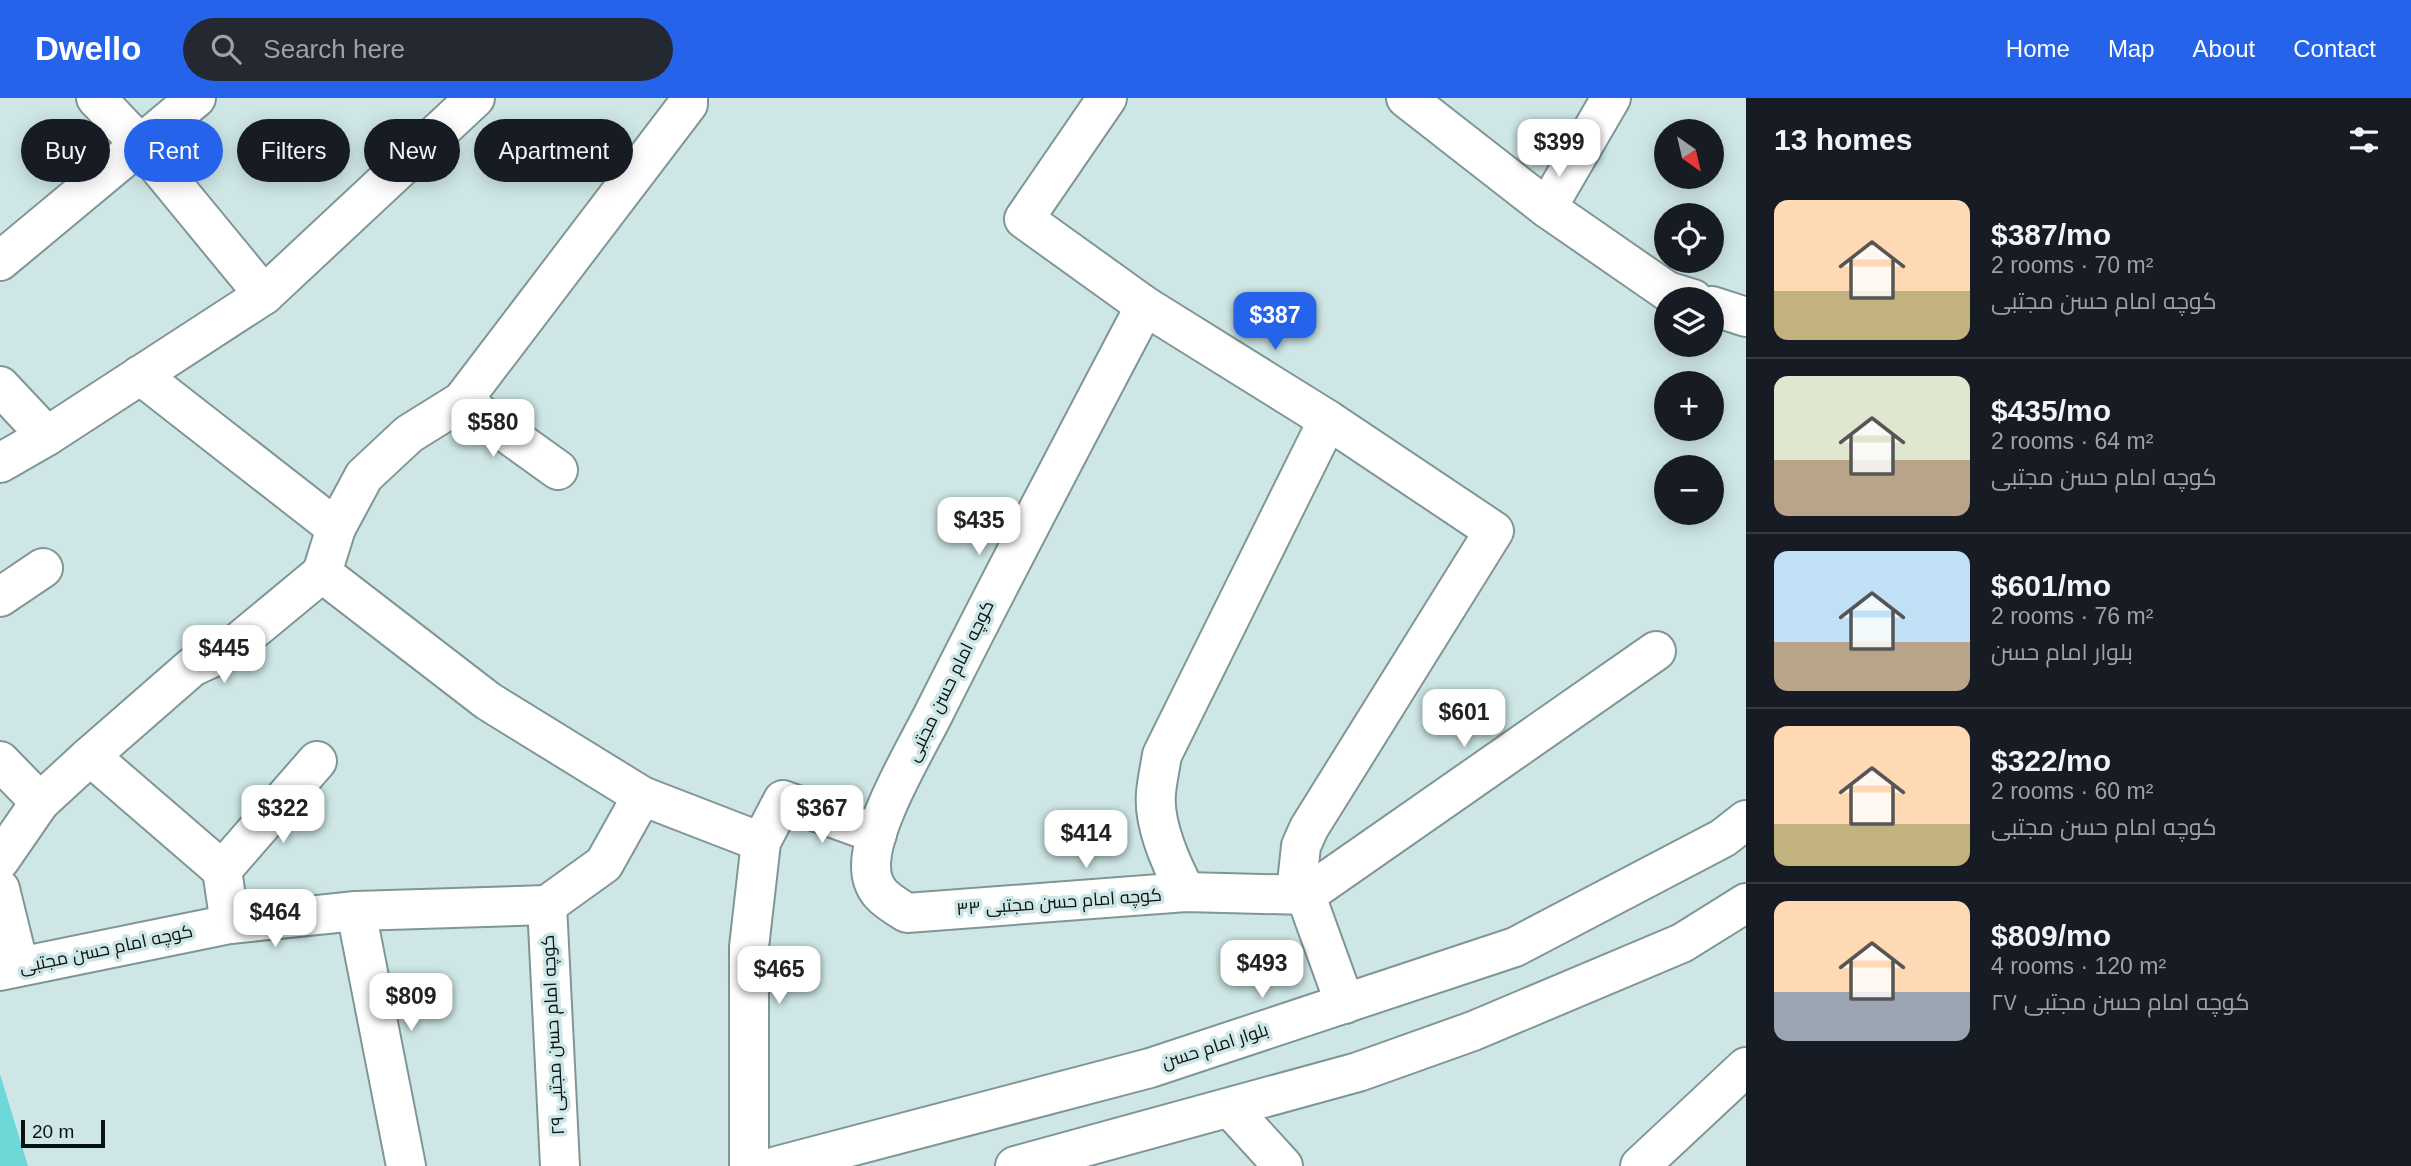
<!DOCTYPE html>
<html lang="en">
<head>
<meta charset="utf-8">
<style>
  body { margin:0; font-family:Helvetica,Cairo,sans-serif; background:#242831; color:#f1f3f6; height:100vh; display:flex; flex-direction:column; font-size:26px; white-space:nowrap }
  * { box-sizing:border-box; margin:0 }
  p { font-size:23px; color:#9ea1a6 }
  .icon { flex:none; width:38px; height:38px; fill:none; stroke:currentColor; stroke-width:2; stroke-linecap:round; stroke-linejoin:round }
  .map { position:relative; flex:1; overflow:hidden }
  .side { display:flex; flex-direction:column; background:#171b24; width:665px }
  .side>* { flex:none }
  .banner { position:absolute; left:21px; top:21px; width:665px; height:63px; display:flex; gap:14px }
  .needle { width:46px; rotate:146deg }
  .buttons { position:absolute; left:1654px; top:21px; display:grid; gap:14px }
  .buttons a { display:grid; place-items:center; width:70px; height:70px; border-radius:50%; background:#171b24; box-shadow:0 4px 18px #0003; font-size:35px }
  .scale { position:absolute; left:21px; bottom:18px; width:84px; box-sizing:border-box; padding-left:7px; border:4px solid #091212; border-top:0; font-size:19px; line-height:24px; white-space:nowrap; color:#091212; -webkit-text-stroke:5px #cee7e6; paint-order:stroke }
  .price { position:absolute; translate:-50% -60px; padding:0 16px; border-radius:14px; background:#fff; color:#222; font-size:23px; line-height:46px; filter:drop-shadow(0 2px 4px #0008) }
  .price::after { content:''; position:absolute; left:50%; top:42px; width:21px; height:16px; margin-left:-10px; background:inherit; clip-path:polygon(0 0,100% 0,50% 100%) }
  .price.selected { background:#2563eb; color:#fff }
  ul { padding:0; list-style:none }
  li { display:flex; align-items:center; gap:21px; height:175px; padding:0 28px }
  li+li { border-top:2px solid #363941 }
  li span { display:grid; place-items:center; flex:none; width:196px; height:140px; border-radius:14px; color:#555 }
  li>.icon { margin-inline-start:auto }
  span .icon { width:84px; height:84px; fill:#fffc; stroke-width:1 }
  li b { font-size:30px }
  h2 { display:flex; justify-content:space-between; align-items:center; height:84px; padding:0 28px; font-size:30px }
  .chip { padding:0 24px; border-radius:32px; background:#171b24; box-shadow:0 4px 18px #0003; font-size:24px; line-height:63px }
  .chip.selected { background:#2563eb; color:#fff }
  header { display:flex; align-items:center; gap:42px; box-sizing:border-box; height:98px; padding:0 35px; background:#2563eb; color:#fff }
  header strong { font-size:33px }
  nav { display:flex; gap:38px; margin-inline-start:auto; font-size:24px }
  .search { width:490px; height:63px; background:#242831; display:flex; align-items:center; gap:18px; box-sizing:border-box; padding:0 24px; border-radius:38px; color:#9ea1a6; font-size:26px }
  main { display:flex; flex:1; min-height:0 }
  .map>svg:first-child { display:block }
  .green { fill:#6dd8d7 }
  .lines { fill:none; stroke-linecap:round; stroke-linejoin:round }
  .minor-casing { stroke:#809696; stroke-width:42 }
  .major-casing { stroke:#809696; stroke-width:42 }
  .minor { stroke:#fff; stroke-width:38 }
  .major { stroke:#fff; stroke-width:38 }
  .labels { text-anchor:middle; stroke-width:7; stroke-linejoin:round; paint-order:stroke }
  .street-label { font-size:18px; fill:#091212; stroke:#cee7e6 }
</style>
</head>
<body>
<header>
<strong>Dwello</strong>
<div class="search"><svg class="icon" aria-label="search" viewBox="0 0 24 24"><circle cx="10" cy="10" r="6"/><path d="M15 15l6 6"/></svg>Search here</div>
<nav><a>Home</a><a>Map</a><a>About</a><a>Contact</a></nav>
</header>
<main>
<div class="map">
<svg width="1746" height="1068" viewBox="0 0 1746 1068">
  <rect width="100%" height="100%" fill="#cee7e6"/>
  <!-- green -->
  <path class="green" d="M0,976l28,92h-28z"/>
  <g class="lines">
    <!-- minor casing -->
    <g class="minor-casing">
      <g id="minor">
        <path d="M1107,0l-83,121 121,87 183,114 166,111 -185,297 -8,18 -3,28 47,130"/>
        <path d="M1406,0l141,110 120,83 26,8"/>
        <path d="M1547,110l64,-110"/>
        <path d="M0,163l196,-163"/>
        <path d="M264,197l211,-197"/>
        <path d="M1145,208c-71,135 -142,269 -210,405 -20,40 -64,112 -64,155 0,26 16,35 36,47l279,-21 120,3 350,-244"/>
        <path d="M1712,208l34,11"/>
        <path d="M0,288l47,50"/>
        <path d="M462,303l96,69"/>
        <path d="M0,365l47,-27 217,-141 -125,-152 -43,-45"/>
        <path d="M336,430l28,-52 45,-42 53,-33 226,-297v-6"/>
        <path d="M322,475l166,128 154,95 119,46"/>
        <path d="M0,499l43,-29"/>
        <path d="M90,658l132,114"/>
        <path d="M0,663l40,41"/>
        <path d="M0,762l40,-58 50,-46 102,-89 37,-17 93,-77 14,-45 -196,-153"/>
        <path d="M0,791l19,77"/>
        <path d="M1186,794c-14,-26 -33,-68 -30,-99 1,-12 4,-25 6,-38l166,-335"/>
        <path d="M547,807l13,261"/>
        <path d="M547,807l57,-41 38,-68"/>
        <path d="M356,813l50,255"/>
        <path d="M230,826l-8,-54 95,-109"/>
        <path d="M0,873l230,-47 126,-13 191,-6"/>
        <path d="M1230,1010l53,58"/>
        <path d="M749,1068v-219l12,-105 22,-42 94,34"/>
        <path d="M1640,1068l106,-99"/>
      </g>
    </g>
    <!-- major casing -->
    <g class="major-casing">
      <g id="major">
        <path d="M777,1068l373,-98 365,-121 208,-109 23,-18"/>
        <path d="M1015,1068l343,-94 115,-41 209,-88 64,-40"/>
      </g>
    </g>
    <!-- minor -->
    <use href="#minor" class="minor"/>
    <!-- major -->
    <use href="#major" class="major"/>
  </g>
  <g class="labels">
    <!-- street labels -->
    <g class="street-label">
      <text transform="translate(950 583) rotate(-64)" y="6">کوچه امام حسن مجتبی</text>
      <text transform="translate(1059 804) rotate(-4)" y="6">کوچه امام حسن مجتبی ۳۳</text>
      <text transform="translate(106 851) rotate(-12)" y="6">کوچه امام حسن مجتبی</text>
      <text transform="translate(553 937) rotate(-93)" y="6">کوچه امام حسن مجتبی ۲۹</text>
      <text transform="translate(1215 948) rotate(-18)" y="6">بلوار امام حسن</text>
    </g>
  </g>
</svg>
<div class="buttons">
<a><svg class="needle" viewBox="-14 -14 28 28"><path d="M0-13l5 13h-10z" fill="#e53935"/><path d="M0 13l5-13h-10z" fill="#9ea1a6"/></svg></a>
<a><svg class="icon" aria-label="locate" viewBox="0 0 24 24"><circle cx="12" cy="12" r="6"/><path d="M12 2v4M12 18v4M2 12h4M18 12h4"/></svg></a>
<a><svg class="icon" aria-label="layers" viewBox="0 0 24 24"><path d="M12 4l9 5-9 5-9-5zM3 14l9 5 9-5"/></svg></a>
<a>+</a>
<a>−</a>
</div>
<div class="scale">20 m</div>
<b class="price" style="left:1559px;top:81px">$399</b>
<b class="price selected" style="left:1275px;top:254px">$387</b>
<b class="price" style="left:493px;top:361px">$580</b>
<b class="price" style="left:979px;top:459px">$435</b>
<b class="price" style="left:224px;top:587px">$445</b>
<b class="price" style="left:1464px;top:651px">$601</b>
<b class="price" style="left:283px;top:747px">$322</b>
<b class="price" style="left:822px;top:747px">$367</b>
<b class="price" style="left:1086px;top:772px">$414</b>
<b class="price" style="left:275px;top:851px">$464</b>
<b class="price" style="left:1262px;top:902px">$493</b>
<b class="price" style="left:779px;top:908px">$465</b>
<b class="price" style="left:411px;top:935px">$809</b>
<div class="banner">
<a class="chip">Buy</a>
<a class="chip selected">Rent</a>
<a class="chip">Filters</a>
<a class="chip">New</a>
<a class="chip">Apartment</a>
</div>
</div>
<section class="side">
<h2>13 homes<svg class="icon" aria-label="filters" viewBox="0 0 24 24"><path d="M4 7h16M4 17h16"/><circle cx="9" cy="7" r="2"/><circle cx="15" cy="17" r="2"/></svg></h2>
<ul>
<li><span style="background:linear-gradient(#ffd9b3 65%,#c2b280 0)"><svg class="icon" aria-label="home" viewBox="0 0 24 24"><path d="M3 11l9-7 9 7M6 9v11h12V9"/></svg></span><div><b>$387/mo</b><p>2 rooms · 70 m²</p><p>کوچه امام حسن مجتبی</p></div></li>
<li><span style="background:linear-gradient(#dfe7d0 60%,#b9a48a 0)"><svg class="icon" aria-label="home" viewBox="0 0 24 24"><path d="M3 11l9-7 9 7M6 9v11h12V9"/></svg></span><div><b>$435/mo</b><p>2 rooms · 64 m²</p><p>کوچه امام حسن مجتبی</p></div></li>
<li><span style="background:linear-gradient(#bfe0f5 65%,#b9a48a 0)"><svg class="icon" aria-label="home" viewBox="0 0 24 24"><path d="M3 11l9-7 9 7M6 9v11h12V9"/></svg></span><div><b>$601/mo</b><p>2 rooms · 76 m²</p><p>بلوار امام حسن</p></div></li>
<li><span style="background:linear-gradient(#ffd9b3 70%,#c2b280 0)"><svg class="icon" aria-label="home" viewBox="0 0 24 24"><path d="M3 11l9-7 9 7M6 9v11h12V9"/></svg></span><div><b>$322/mo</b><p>2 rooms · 60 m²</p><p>کوچه امام حسن مجتبی</p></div></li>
<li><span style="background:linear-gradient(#ffd9b3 65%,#9aa5b1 0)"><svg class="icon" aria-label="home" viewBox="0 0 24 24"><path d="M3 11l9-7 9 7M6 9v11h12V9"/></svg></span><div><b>$809/mo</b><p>4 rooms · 120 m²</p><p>کوچه امام حسن مجتبی ۲۷</p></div></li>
</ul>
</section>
</main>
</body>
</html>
